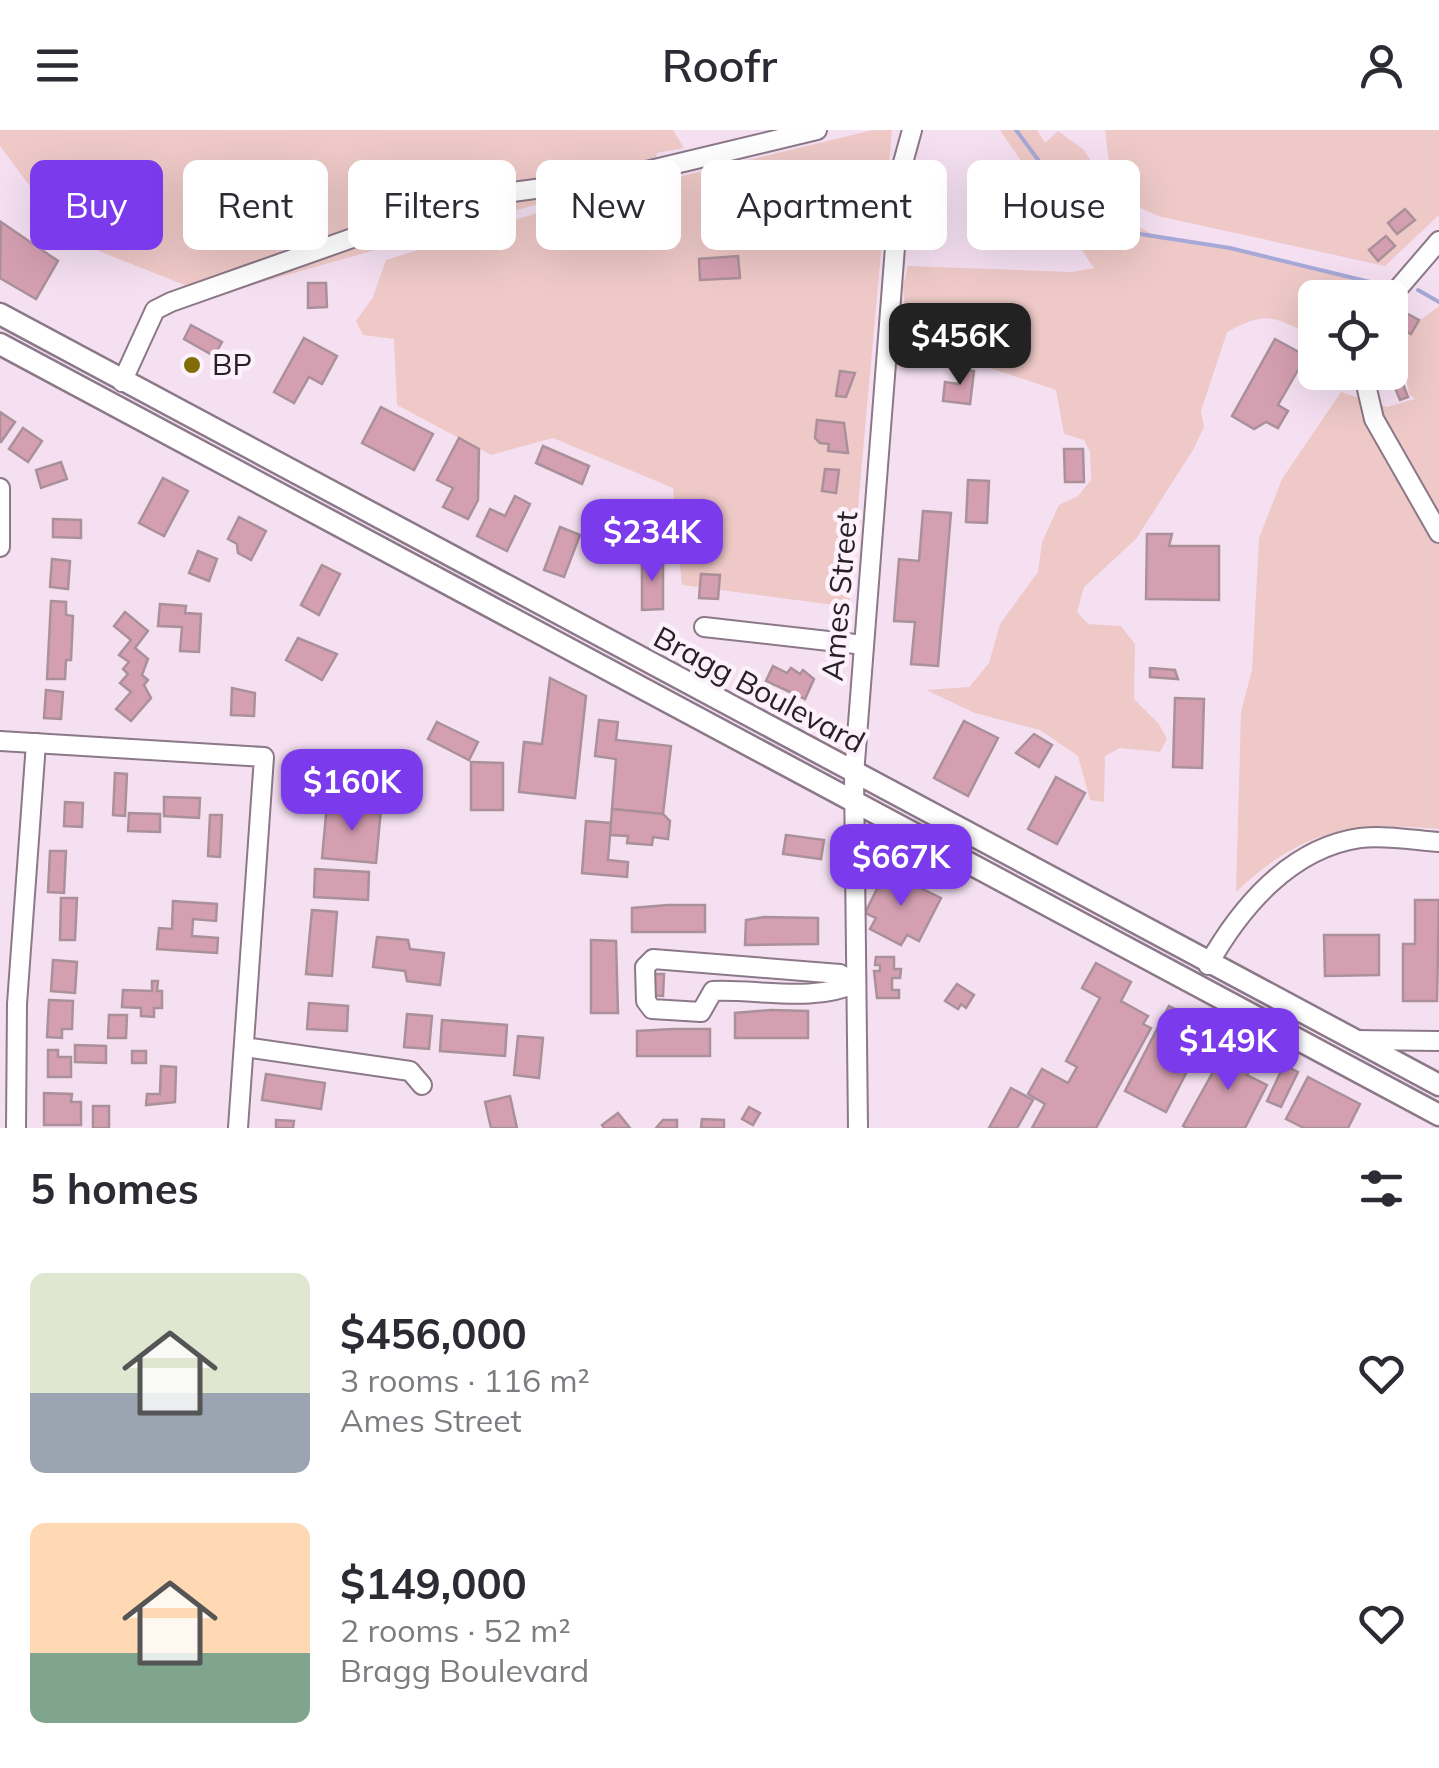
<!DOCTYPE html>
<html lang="en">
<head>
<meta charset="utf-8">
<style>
  body { margin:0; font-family:Mulish,sans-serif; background:#f2f2f3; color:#2b2b33; height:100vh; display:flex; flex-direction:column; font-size:38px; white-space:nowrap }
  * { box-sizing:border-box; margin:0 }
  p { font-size:32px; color:#7c7c81 }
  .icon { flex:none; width:55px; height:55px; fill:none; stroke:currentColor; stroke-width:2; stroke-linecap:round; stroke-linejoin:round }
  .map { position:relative; height:998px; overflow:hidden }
  .drawer { display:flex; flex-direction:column; background:#fff; flex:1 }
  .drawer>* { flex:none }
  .guide { position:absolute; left:30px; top:30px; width:1380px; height:90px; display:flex; gap:20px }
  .tools { position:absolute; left:1298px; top:150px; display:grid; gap:20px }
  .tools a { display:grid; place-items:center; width:110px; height:110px; border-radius:15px; background:#fff; box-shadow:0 10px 40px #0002; font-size:50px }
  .price { position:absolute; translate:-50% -85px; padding:0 22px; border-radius:20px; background:#7c3aed; color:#fff; font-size:32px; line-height:65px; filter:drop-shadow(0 2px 5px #0008) }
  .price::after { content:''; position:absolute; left:50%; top:60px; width:30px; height:22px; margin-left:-15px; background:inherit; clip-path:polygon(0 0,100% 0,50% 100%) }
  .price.active { background:#222; color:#fff }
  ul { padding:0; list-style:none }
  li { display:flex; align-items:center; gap:30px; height:250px; padding:0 30px }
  li span { display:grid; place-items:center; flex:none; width:280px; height:200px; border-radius:15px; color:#555 }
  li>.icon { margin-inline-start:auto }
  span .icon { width:120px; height:120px; fill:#fffc; stroke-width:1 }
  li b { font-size:42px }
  h2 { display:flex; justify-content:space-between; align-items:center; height:120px; padding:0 30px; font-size:42px }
  .tag { padding:0 35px; border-radius:15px; background:#fff; box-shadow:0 10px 40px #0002; font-size:35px; line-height:90px }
  .tag.active { background:#7c3aed; color:#fff }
  header { display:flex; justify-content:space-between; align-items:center; height:130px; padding:0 30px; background:#fff; font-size:45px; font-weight:600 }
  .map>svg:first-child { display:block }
  .green { fill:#eec9c7 }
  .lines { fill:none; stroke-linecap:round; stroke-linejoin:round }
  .stream { stroke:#a6a9d7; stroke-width:4 }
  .building { fill:#d49fb1; stroke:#aa9199; stroke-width:2.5 }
  .minor-casing { stroke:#8b7888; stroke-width:22 }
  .major-casing { stroke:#8b7888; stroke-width:25 }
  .minor { stroke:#fff; stroke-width:18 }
  .major { stroke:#fff; stroke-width:20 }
  .poi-dot { fill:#806d08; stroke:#fdf1fb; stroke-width:4 }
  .labels { text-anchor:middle; stroke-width:9; stroke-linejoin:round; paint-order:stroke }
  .poi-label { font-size:30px; fill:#282026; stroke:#fdf1fb; text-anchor:start }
  .street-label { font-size:30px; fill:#282026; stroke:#fdf1fb }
</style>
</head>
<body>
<header><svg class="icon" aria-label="menu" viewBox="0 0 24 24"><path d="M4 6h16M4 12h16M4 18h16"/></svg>Roofr<svg class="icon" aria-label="person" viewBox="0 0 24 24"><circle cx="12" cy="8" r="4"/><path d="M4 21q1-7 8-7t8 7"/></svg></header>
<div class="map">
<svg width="1439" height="998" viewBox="0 0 1439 998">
  <rect width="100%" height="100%" fill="#f5e0f2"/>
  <!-- green -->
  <g class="green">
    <path d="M0,0h673l11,18 -27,5 -5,19 -440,124 -143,-57 -69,-93z"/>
    <path d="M873,0h19l-43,477 -167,-22 -9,-97 -120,-50 -62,17 -94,-50 -3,-66 -31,-4 -7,-14 17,-24 13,-37 183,-57z"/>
    <path d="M1000,0h37l8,13 13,-12 25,18 10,15 -9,19 19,20 51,33 89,15 131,32 -7,14 -52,1v37c-43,-15 -42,-27 -88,-3l-26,79 3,16 -11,23 -57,89 -52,48 -7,25 11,12 33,2 14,18 -1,55 25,25 8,15 -7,13 -40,-4 -15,8 -1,46 -14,-2 -12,-44 -38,-26 -65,-17 -49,-23 43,-3 20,-24 11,-39 38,-52 4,-30 17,-37 19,-9 13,-16 -1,-28 -6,-12 -20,-6 -8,-44 -95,-32 -55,-37 -3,-34 5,-21 164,6 22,-4z"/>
    <path d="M1105,0h334v85l-54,51 -227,-50 -45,-21z"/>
    <path d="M1439,176v523c-87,-8 -137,0 -203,63l5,-180 11,-42 7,-132 23,-59 59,-87 46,15 28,-8 -6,-5 -6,-36 3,-27z"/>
  </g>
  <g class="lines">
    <!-- stream -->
    <g class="stream">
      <path d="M1016,0l52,70 27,17 45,17 90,14 144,35"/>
      <path d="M1418,160l21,12"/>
    </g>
  </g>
  <!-- building -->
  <g class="building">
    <path d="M712,66h21l-1,36 -21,-1z"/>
    <path d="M792,67l2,40 -27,1 -2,-39z"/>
    <path d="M1405,79l10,11 -18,14 -9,-11z"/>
    <path d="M1,92l57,39 -22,38 -36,-21z"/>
    <path d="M1386,106l9,10 -17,15 -9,-11z"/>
    <path d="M738,126l2,22 -40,2 -1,-21z"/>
    <path d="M308,153h18l1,24 -19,1z"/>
    <path d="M1408,184l11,6 -8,14 -15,-8z"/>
    <path d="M191,195l31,17 -8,14 -30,-17z"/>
    <path d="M304,208l33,18 -15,28 -13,-7 -15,26 -20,-11z"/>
    <path d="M1275,209l31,17 -28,49 10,6 -10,17 -12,-6 -12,7 -22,-13z"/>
    <path d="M959,239l15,2 -4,33 -27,-3 2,-19 13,2z"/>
    <path d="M840,241l15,2 -9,24 -10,-1z"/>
    <path d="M1401,249l7,18 -8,3 -7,-17z"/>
    <path d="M381,277l52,27 -19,36 -52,-27z"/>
    <path d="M0,282l15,10 -14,20h-1z"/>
    <path d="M817,290l27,3 4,30 -20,-2 1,-7 -9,-1 -5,-5z"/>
    <path d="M23,298l19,13 -14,21 -19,-13z"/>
    <path d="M459,308l20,11 -1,51 -10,19 -25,-12 10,-19 -16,-8z"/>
    <path d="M543,316l46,20 -7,18 -46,-21z"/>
    <path d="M1064,319h19l1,33h-19z"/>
    <path d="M61,332l6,17 -26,9 -5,-18z"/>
    <path d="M825,339l14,1 -3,23 -14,-2z"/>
    <path d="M163,348l25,13 -24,45 -25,-13z"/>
    <path d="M968,350l21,1 -2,42 -21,-1z"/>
    <path d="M515,366l15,8 -23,47 -30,-15 13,-27 15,7z"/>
    <path d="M923,381l28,2 -13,153 -27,-2 4,-42 -21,-1 5,-62 20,2z"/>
    <path d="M239,387l27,14 -15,29 -13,-7 -1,-9 -9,-5z"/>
    <path d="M53,389l28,1v18l-28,-1z"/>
    <path d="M560,397l20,8 -16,42 -20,-7z"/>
    <path d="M1147,404h25l-3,12h50v54l-73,-1z"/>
    <path d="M198,421l19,8 -8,22 -20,-8z"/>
    <path d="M52,429l18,2 -2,28 -18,-2z"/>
    <path d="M642,429h21v50l-21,1z"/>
    <path d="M322,435l18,9 -21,41 -18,-10z"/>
    <path d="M701,444l19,1 -2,24 -19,-1z"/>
    <path d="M51,471l15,1v13l7,1 -2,44h-5l-1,19h-18z"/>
    <path d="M160,474l26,2 -1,7 16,1 -2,38 -19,-1 2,-24 -24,-1z"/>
    <path d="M125,482l23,19 -13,17 13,11 -6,16 6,5 -4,5 7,13 -20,23 -15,-12 15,-17 -11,-9 8,-9 -5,-5 6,-7 -10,-7 12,-15 -17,-14z"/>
    <path d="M298,508l39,16 -15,26 -36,-20z"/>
    <path d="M773,536l14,7 4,-5 9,6 3,-4 11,9 -9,20 -39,-18z"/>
    <path d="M1150,538l25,2 3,9 -28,-2z"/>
    <path d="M550,548l36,18 -11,102 -56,-6 5,-50 18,2z"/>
    <path d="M232,558l23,5 -1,23 -23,-1z"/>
    <path d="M46,560l17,2 -2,27 -17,-1z"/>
    <path d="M1175,568l29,1 -2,69 -29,-1z"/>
    <path d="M599,590l19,2 -2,18 55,6 -8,68 -51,-5 4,-50 -21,-3z"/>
    <path d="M964,591l34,17 -30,58 -34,-18z"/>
    <path d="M437,592l41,20 -9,18 -41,-21z"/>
    <path d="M1034,604l18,11 -13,22 -23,-14z"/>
    <path d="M471,632l32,1v47h-32z"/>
    <path d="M115,643l12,1 -2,42 -12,-1z"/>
    <path d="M1056,647l29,16 -28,51 -29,-15z"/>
    <path d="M164,667l36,1 -1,20 -35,-2z"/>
    <path d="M65,672l18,1 -1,24 -18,-1z"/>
    <path d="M327,674l54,5 -5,54 -54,-5z"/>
    <path d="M612,679l51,5 7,7 -2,18 -15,-2 -1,8 -25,-2 1,-7 -18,-1z"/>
    <path d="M129,683l31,1v18l-32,-1z"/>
    <path d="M210,685h12l-2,42 -12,-1z"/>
    <path d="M586,691l25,2 -3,37 20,2 -1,15 -45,-4z"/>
    <path d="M786,705l38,5 -3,19 -38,-5z"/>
    <path d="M50,721h16l-2,42 -16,-1z"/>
    <path d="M315,739l54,3 -1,28 -54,-3z"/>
    <path d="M886,741l55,27 -22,43 -12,-6 -6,10 -31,-16 6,-11 -11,-5z"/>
    <path d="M61,768h16l-2,42h-15z"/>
    <path d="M1415,770h24l-2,101h-34v-57h12z"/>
    <path d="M173,771l44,3 -1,17 -23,-2 -1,17 26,2 -1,15 -60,-4 2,-21 13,1z"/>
    <path d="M668,775h37v27h-73v-24z"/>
    <path d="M312,780l25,2 -5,64 -26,-2z"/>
    <path d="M764,787l54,1v26l-73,1 1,-25z"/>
    <path d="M1324,805h55v40l-54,1z"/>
    <path d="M377,807l31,3 2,9 34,4 -4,32 -33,-4 -2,-10 -32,-4z"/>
    <path d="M591,810l25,1 2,72h-27z"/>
    <path d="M876,827h18v12h7l-1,9h-8v12h7v8h-22l-3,-27h6v-6h-5z"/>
    <path d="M53,830l24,2 -2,31 -24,-2z"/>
    <path d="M1096,833l35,19 -10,19 27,15 -5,8 8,4 -55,100h-64l13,-24 -17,-10 14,-25 26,14 9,-16 -11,-6 34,-63 -18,-10z"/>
    <path d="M651,844h13l-1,22 -12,-1z"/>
    <path d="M152,851h6l-1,10h5v17h-8v9l-13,-1v-8l-19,-1 1,-17 29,1z"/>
    <path d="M957,854l17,11 -8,13 -5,-4 -3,5 -13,-8z"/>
    <path d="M49,870l24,1 -1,28h-10v9l-15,-1z"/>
    <path d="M309,873l39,3 -1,25 -40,-2z"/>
    <path d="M1169,876l41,21 -44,85 -41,-21z"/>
    <path d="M771,880l37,1v27h-73v-25z"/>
    <path d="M407,884l25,2 -3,33 -25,-2z"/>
    <path d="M109,885h18l-1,23h-18z"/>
    <path d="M442,890l65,5 -2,31 -65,-5z"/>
    <path d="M673,899h37v27h-73v-25z"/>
    <path d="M518,906l25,2 -4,40 -25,-3z"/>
    <path d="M1233,906l18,9 -11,20 10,5 -3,5 20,10 -22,43h-58l-4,-2z"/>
    <path d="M75,915l31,1v17l-31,-1z"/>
    <path d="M48,920h10v7h13v20h-23z"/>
    <rect x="132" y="921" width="14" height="12"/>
    <path d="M1284,935l14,7 -17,35 -14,-6z"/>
    <path d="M161,936l15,1 -1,35 -29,3 1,-11h13z"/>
    <path d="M266,944l59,9 -4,26 -59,-9z"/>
    <path d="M1308,947l52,27 -12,24h-44l-18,-9z"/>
    <path d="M1011,958l22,12 -16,28h-28z"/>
    <path d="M44,963l28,1 -1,8h10v23h-37z"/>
    <path d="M510,966l7,32h-26l-6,-26z"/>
    <rect x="93" y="976" width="16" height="22"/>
    <path d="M749,977l11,6 -7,12 -11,-6z"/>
    <path d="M618,983l12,15h-26l-2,-3z"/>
    <path d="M702,989l22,1v8h-23z"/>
    <path d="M276,990l18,1 -1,7h-17z"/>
    <path d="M663,990h14v8h-21z"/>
  </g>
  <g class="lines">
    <!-- minor casing -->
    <g class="minor-casing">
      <g id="minor">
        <path d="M1390,168l49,-57"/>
        <path d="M1363,242l11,47 65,114"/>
        <path d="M122,252l33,-72 16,-8 258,-91 69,-17 119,-16 200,-48"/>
        <path d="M0,358v59"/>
        <path d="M704,497l160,18"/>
        <path d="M0,611l264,16 -26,371"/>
        <path d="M653,829l187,15 16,9c-43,20 -97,6 -143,8l-12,21 -49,-3 -6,-8 -1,-34z"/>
        <path d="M1208,835c32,-57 82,-117 152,-127 26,-3 53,2 79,4"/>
        <path d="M1353,910l86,1"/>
        <path d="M244,917l166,24 12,14"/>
        <path d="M16,998l1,-124 19,-261"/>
        <path d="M858,998l-4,-353 47,-605 11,-40"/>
      </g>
    </g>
    <!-- major casing -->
    <g class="major-casing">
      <g id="major">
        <path d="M0,184l1439,771"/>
        <path d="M0,214l1439,771"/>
      </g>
    </g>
    <!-- minor -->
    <use href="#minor" class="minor"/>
    <!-- major -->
    <use href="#major" class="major"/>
  </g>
  <!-- markers -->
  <circle class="poi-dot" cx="192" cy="235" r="10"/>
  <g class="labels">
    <!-- poi labels -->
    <g class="poi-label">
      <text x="212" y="245">BP</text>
    </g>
    <!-- street labels -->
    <g class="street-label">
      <text transform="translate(840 466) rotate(-85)" y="10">Ames Street</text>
      <text transform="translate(759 560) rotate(28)" y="10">Bragg Boulevard</text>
    </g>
  </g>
</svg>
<div class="tools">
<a><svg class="icon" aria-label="locate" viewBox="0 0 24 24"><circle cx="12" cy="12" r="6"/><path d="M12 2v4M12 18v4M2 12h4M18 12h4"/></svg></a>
</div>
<b class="price active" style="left:960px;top:258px">$456K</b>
<b class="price" style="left:652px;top:454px">$234K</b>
<b class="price" style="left:352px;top:704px">$160K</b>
<b class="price" style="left:901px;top:779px">$667K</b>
<b class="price" style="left:1228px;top:963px">$149K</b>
<div class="guide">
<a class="tag active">Buy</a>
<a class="tag">Rent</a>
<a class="tag">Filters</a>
<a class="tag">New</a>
<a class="tag">Apartment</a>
<a class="tag">House</a>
</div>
</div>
<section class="drawer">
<h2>5 homes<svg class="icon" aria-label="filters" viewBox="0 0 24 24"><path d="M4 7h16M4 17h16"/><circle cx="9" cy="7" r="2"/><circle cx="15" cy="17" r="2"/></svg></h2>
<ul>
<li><span style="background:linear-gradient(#dfe7d0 60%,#9aa5b1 0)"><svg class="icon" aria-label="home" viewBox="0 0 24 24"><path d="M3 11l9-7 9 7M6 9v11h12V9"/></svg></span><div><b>$456,000</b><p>3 rooms · 116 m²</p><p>Ames Street</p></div><svg class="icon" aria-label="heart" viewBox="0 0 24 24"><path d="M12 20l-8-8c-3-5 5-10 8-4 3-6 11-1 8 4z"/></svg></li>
<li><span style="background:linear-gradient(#ffd9b3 65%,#7fa58c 0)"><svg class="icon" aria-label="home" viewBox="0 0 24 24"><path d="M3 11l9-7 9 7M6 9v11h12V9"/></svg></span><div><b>$149,000</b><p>2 rooms · 52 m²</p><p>Bragg Boulevard</p></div><svg class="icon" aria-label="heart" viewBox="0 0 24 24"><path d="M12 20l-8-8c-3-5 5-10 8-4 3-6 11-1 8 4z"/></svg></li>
</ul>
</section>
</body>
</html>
